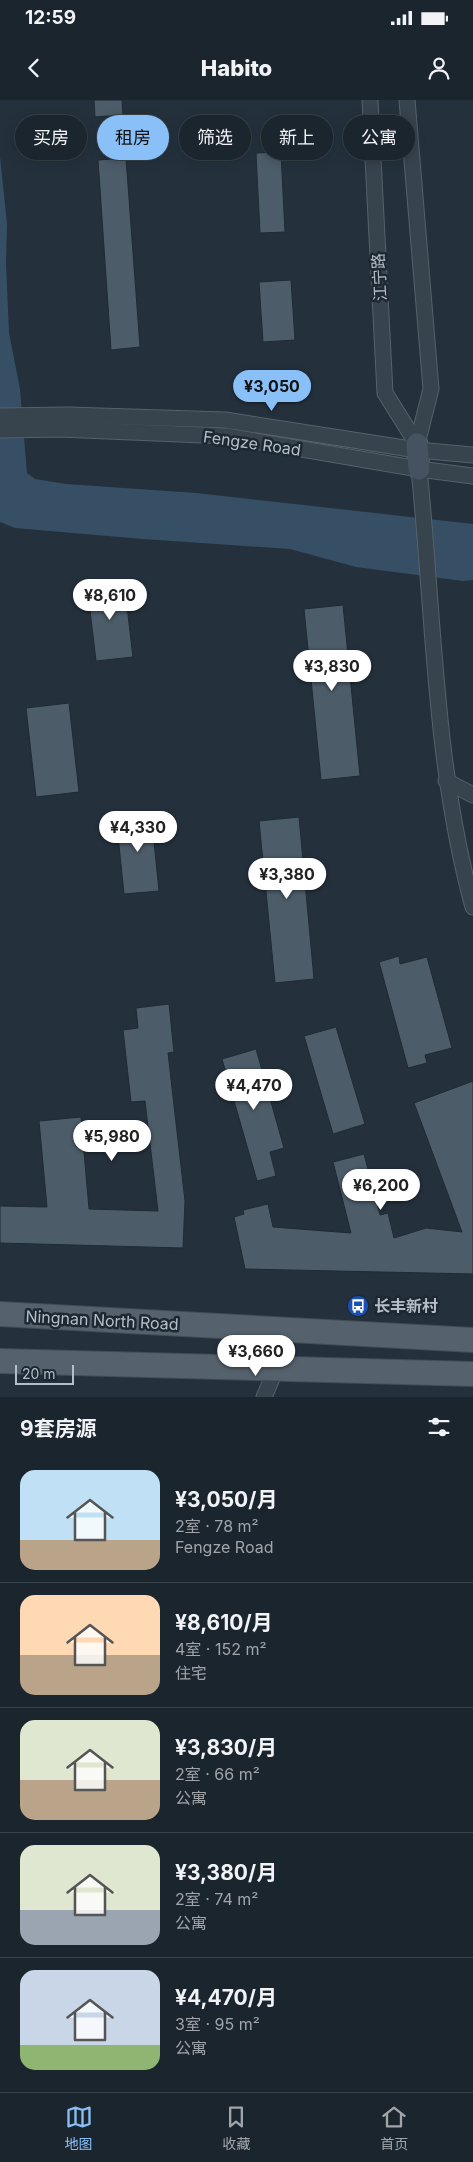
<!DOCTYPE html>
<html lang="zh">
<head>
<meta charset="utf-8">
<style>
  body { margin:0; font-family:Inter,"Noto Sans SC",sans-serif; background:#242d36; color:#f1f3f6; height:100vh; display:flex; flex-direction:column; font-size:19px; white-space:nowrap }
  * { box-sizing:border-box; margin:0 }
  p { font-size:16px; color:#a0a5aa }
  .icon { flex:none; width:28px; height:28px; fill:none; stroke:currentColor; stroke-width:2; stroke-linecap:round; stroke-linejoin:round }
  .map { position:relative; height:1297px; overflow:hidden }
  .details { display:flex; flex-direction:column; background:#1b252e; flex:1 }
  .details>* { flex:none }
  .top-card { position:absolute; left:15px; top:15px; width:444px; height:45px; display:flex; gap:10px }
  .scale { position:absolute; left:15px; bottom:12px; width:59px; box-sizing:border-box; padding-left:5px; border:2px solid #b3bec9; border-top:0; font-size:14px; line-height:18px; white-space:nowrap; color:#b3bec9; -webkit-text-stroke:4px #1d2832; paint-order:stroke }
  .price { position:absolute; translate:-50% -42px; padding:0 11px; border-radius:18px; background:#fff; color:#222; font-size:16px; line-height:32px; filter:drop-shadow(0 1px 2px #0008) }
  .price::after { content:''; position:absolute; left:50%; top:30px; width:15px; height:11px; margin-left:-8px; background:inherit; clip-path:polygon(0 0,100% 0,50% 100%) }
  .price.active { background:#89c0f8; color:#111 }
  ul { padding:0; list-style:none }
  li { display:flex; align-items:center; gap:15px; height:125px; padding:0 20px }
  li+li { border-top:1px solid #39424a }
  li span { display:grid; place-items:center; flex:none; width:140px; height:100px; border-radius:15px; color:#555 }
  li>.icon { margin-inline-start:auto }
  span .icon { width:60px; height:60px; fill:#fffc; stroke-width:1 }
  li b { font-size:21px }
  h2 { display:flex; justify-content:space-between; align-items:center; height:60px; padding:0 20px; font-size:21px }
  .tag { padding:0 18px; border-radius:22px; background:#1b252e; box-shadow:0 2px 12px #0003,0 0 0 1px #39424a; font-size:18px; line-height:45px }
  .tag.active { background:#89c0f8; color:#111 }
  .status { display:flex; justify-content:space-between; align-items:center; height:35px; padding:0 25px; background:#1b252e; direction:ltr }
  .status svg { height:14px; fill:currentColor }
  header { display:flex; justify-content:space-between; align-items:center; height:65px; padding:0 20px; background:#1b252e; font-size:22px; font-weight:800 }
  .menu { display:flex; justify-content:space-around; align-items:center; height:70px; border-top:1px solid #39424a; background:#1b252e; font-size:14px; color:#a0a5aa }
  .menu a { display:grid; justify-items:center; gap:2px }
  .menu .active { color:#89c0f8 }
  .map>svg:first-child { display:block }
  .water { fill:#374f64 }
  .building { fill:#4c5c69; stroke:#1f2a34 }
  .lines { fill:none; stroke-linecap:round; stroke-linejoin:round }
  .street-casing { stroke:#56616b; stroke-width:17 }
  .secondary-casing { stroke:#56616b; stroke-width:23 }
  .primary-casing { stroke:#414c56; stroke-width:26 }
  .street { stroke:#37434d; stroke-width:15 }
  .secondary { stroke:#455360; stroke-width:21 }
  .primary { stroke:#55626d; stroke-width:24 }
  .labels { text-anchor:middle; stroke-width:5; stroke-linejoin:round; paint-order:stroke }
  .street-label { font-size:16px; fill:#b3bec9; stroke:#1d2832 }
  .poi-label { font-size:16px; font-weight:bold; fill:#b3bec9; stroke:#1d2832; text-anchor:start }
</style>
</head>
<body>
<div class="status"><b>12:59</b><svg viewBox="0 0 49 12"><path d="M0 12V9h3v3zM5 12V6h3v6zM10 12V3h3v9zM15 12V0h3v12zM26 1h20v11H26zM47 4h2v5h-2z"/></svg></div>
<header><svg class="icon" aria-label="back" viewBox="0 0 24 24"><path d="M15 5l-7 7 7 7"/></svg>Habito<svg class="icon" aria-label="person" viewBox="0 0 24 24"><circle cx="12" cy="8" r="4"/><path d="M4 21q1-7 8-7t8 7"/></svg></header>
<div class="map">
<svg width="473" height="1297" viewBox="0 0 473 1297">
  <rect width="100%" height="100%" fill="#24313d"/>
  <!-- water -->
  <path class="water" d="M0,57l7,67 -1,40 3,69 11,56 7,84 8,6 31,5 130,9 277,31v56l-10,1 -107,-14 -66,-18 -147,-10 -128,-11 -15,-6z"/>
  <!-- building -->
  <g class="building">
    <path d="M94,0h28l1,15 -28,2z"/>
    <path d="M281,52l4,80 -25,1 -4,-80z"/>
    <path d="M126,58l14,189 -29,3 -13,-190z"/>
    <path d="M291,180l4,60 -32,2 -4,-60z"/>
    <path d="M124,481l9,76 -37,4 -9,-76z"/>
    <path d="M343,505l17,171 -39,4 -17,-171z"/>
    <path d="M69,603l10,89 -43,5 -10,-89z"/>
    <path d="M151,712l8,79 -35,3 -8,-78z"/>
    <path d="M299,717l15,162 -39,4 -16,-162z"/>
    <path d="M399,856l1,8 27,-7 25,91 -27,7 2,8 -19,5 -29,-106z"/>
    <path d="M169,904l5,48 -6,1 17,148 -2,47 -183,-5v-37l47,1 -8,-86 42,-4 8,92 69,2 -13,-110 -14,1 -8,-72 15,-2 -2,-20z"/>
    <path d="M336,927l29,97 -32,10 -29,-98z"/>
    <path d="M256,949l28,99 -14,4 6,24 -19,5 -35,-122z"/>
    <path d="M473,981v193l-228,-5 -11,-52 10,-3 -1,-4 25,-6 5,23 78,6 -18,-71 31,-8 16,61 8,-2 6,25 32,-10 36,4 -48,-129z"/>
  </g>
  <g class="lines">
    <!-- street casing -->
    <g class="street-casing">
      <g id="street">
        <path d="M370,0l15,293 32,51"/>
        <path d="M407,0l24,289 -14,55"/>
        <path d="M0,316l68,-1 157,5 192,30 56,5"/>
        <path d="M0,330l60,-1 166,7 193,33 54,7"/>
        <path d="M419,369c15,147 15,295 54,438"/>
        <path d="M446,681l27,14"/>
        <path d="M264,1297l12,-28"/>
      </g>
    </g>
    <!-- secondary casing -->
    <g class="secondary-casing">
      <path id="secondary" d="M417,344l2,25"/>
    </g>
    <!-- primary casing -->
    <g class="primary-casing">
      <g id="primary">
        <path d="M0,1214l473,26"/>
        <path d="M0,1261l473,13"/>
      </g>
    </g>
    <!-- street -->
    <use href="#street" class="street"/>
    <!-- secondary -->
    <use href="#secondary" class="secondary"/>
    <!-- primary -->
    <use href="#primary" class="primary"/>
  </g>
  <!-- icons -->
  <defs>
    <g id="bus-disc" transform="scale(1.125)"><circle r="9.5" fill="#1a4fb4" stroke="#1d2832"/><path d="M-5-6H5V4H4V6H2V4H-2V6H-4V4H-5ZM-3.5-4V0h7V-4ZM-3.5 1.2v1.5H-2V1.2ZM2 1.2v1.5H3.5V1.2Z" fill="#fff"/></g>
  </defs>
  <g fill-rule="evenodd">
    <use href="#bus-disc" x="358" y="1206"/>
  </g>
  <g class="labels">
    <!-- street labels -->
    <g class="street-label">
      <text transform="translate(379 177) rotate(-93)" y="6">江宁路</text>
      <text transform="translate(252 343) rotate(8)" y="6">Fengze Road</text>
      <text transform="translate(102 1220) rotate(3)" y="6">Ningnan North Road</text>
    </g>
    <!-- poi labels -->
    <g class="poi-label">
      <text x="374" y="1212">长丰新村</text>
    </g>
  </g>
</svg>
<div class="scale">20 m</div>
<b class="price active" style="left:272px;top:312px">¥3,050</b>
<b class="price" style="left:110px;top:521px">¥8,610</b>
<b class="price" style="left:332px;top:592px">¥3,830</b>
<b class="price" style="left:138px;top:753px">¥4,330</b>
<b class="price" style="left:287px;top:800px">¥3,380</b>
<b class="price" style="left:254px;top:1011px">¥4,470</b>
<b class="price" style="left:112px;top:1062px">¥5,980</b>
<b class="price" style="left:381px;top:1111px">¥6,200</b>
<b class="price" style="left:256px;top:1277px">¥3,660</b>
<div class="top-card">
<a class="tag">买房</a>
<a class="tag active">租房</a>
<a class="tag">筛选</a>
<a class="tag">新上</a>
<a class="tag">公寓</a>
</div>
</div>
<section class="details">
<h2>9套房源<svg class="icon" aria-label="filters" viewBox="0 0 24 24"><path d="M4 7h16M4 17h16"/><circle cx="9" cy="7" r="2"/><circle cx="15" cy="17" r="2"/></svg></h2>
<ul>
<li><span style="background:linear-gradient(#bfe0f5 70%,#b9a48a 0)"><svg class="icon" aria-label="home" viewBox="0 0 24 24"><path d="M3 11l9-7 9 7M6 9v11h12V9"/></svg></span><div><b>¥3,050/月</b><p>2室 · 78 m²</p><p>Fengze Road</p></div></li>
<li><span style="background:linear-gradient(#ffd9b3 60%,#b9a48a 0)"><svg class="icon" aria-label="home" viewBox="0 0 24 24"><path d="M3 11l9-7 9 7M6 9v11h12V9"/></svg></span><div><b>¥8,610/月</b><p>4室 · 152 m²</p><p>住宅</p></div></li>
<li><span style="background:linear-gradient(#dfe7d0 60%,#b9a48a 0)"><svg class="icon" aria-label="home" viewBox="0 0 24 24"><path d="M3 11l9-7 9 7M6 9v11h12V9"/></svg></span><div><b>¥3,830/月</b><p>2室 · 66 m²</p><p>公寓</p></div></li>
<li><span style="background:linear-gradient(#dfe7d0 65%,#9aa5b1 0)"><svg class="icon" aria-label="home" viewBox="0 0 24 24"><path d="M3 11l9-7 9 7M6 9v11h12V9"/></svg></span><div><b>¥3,380/月</b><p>2室 · 74 m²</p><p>公寓</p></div></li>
<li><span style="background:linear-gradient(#c9d6e8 75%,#8fb573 0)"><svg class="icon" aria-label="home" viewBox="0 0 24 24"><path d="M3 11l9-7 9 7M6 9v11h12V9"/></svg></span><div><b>¥4,470/月</b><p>3室 · 95 m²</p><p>公寓</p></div></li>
</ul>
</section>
<nav class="menu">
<a class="active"><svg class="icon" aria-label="map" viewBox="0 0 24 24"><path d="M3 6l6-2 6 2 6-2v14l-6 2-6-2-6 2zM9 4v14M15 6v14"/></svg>地图</a>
<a><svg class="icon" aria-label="saved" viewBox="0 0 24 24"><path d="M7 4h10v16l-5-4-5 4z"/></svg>收藏</a>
<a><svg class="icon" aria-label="home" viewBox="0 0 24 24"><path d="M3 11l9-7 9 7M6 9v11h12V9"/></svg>首页</a>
</nav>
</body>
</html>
